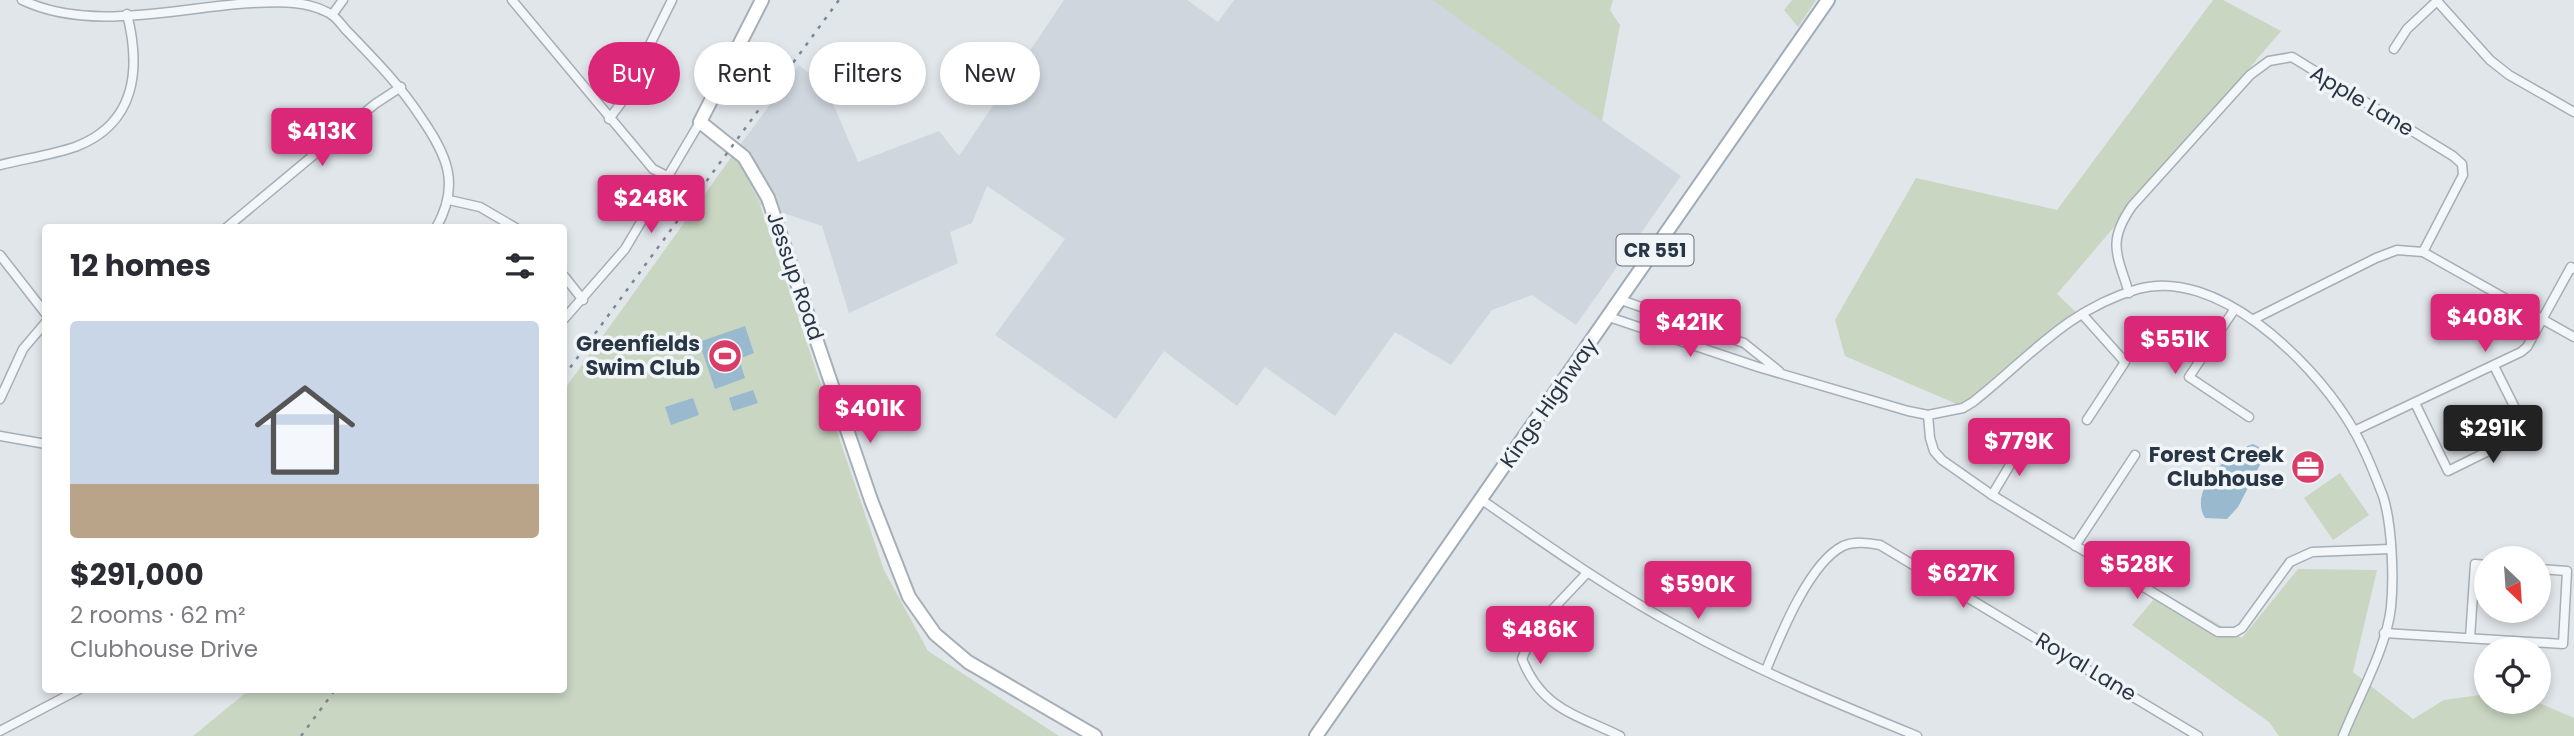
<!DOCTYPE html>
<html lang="en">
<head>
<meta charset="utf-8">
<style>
  body { margin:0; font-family:Poppins,sans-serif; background:#f2f2f3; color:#2b2b33; height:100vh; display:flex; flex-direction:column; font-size:26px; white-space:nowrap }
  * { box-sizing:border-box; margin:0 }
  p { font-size:23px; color:#7c7c81 }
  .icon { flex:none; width:38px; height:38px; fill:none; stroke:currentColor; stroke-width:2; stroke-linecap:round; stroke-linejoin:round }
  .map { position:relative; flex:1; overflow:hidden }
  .panel { position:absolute; left:42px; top:224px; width:525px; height:469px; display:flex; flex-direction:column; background:#fff; border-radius:7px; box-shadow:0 4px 10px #0003 }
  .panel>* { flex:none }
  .top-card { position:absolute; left:588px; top:42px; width:665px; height:63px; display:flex; gap:14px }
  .needle { width:46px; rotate:155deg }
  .controls { position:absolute; left:2474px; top:546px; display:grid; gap:14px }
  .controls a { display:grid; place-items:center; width:77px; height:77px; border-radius:50%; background:#fff; box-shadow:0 4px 10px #0003; font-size:35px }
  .price { position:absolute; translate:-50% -60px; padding:0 16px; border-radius:7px; background:#db2777; color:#fff; font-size:23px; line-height:46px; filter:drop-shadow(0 2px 4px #0008) }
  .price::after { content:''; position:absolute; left:50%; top:42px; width:21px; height:16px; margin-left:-10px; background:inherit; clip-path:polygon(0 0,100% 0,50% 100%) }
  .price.current { background:#222; color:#fff }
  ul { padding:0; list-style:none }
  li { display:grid; align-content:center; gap:14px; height:371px; padding:0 28px }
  li span { display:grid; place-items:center; height:217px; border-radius:7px; color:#555 }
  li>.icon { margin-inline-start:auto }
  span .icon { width:126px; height:126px; fill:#fffc; stroke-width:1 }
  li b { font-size:30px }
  h2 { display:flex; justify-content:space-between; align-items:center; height:84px; padding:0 28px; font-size:30px }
  .pill { padding:0 24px; border-radius:32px; background:#fff; box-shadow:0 4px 10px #0003; font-size:24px; line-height:63px }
  .pill.current { background:#db2777; color:#fff }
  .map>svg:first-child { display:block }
  .built { fill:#cfd6dd }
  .green { fill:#c9d6c2 }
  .water { fill:#99b9ce }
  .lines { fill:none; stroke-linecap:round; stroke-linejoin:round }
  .street-casing { stroke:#a6aeb6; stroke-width:11 }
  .secondary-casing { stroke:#a6aeb6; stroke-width:16 }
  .primary-casing { stroke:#9facb8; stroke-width:16 }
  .street { stroke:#f4f7f9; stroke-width:8 }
  .secondary { stroke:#fff; stroke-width:12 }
  .primary { stroke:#fff; stroke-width:12 }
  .rail { stroke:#798896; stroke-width:2.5; stroke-dasharray:3.5 7; stroke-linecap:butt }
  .labels { text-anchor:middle; stroke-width:7; stroke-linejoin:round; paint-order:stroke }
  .shield { fill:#f1f5f8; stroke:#646f7b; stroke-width:2 }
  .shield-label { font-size:19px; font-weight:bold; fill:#283645 }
  .street-label { font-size:21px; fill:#283645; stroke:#f1f5f8 }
  .poi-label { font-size:21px; font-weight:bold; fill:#283645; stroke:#f1f5f8; text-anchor:end }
</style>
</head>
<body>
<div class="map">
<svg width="2574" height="736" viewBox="0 0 2574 736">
  <rect width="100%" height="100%" fill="#e1e6eb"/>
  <!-- built -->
  <path class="built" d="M1064,0h123l31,22 16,-22h198l249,176 -105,149 -44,-30 -40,15 -41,55 -56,-33 -60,84 -70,-49 -28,39 -73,-55 -48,68 -121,-84 70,-96 -78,-53 -15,37 -22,9 8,31 -109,50 -27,-87 -62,-21 -25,-53 64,-87 27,22 32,75 81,-31 20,25z"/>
  <!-- green -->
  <g class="green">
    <path d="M1432,0h181l-3,10 10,15 -18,96z"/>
    <path d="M1792,0h24l-18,27 -14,-17z"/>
    <path d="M2213,0h10l58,31 -224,263 22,21 -113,93 -121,-52 -10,-36 81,-142 141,32z"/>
    <path d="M735,152l25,53 124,365 44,81 131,85h-866l56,-46h315v-300z"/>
    <path d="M2340,473l29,42 -36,25 -29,-42z"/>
    <path d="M2298,569l79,1 -24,102 60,47 31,-19 43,-6v8h50l37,16v18h-295l-10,-14 -137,-97 29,-34 81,47z"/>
  </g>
  <!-- water -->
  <g class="water">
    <path d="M745,326l9,27 -15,6 6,19 -30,11 -16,-47z"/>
    <path d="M753,390l5,13 -25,8 -4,-13z"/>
    <path d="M693,398l6,17 -28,10 -6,-18z"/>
    <path d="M2253,444l6,3 -2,6 4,10 -23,44 -11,12 -22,-1c-17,-27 22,-66 48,-74z"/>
  </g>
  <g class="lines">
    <!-- street casing -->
    <g class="street-casing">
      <g id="street">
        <path d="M22,0c69,33 157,7 230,3 27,-1 53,-3 77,10 8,4 13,13 19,19 26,27 51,52 72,84 27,39 41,68 16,112"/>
        <path d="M512,0l141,169 16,8"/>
        <path d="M2437,1l53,59 19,15 65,37"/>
        <path d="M332,15l11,-15"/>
        <path d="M2394,49l13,-20 31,-29"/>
        <path d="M609,119l12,-16 51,-103"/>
        <path d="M0,165c24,-6 51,-10 75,-18 61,-23 66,-78 52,-133"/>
        <path d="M449,200l31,7 36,21"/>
        <path d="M226,228l149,-124 26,-17"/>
        <path d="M2423,252l151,85"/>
        <path d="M0,255l46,59"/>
        <path d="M564,276l19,24"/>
        <path d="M2129,293c-12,-39 -22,-51 3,-87l118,-131 19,-14 23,-4 161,99 9,8 1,11 -40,77 -26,-2 -21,8 -122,61"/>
        <path d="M1621,300l123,43 35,28"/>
        <path d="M2234,310l-45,67 60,40"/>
        <path d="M2082,314l43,48 -38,58"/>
        <path d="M1609,317l149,50 150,44 20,4 35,-7 10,-6c56,-44 93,-92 165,-113 78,-22 171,70 209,130 15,23 26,51 36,77 9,28 11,81 8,111 -4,40 -33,91 -48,129"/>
        <path d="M564,319l61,-70 75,-127"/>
        <path d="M0,399l23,-50 23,-27"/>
        <path d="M2415,403l33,68 79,-39 -33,-66"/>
        <path d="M1928,415l2,23 4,13 8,9 50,35 226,137h17l7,-4 48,-66 22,-10 78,-3"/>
        <path d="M2354,431l167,-79 6,-5 44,-80 3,2"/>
        <path d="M0,436l46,8"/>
        <path d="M1992,495l30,-50"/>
        <path d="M1482,500c66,46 131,92 202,130 74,41 154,74 233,106"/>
        <path d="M2075,546l60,-91"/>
        <path d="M1587,573l-52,55 -13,31c20,50 53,55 98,77"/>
        <path d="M2384,633l179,11 4,-73 -28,-2"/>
        <path d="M2470,638l5,-74 12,1"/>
        <path d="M1766,670c14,-34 43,-107 77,-124 12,-5 25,-3 37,-1l318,191"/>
        <path d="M0,731l78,-41"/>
      </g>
    </g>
    <!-- secondary casing -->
    <g class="secondary-casing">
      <path id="secondary" d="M762,0l-62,122 44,35 24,41 103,302 38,97 26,37 33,28 127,74"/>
    </g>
    <!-- primary casing -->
    <g class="primary-casing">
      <path id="primary" d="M1316,736l512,-736"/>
    </g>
    <!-- street -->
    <use href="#street" class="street"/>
    <!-- secondary -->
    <use href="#secondary" class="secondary"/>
    <!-- primary -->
    <use href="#primary" class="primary"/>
    <!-- rail -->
    <g class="rail">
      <path d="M564,376l275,-376"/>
      <path d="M301,736l34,-46"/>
    </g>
  </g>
  <!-- icons -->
  <defs>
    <g id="stadium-disc" transform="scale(1.75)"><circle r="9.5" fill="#da3c68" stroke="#f1f5f8"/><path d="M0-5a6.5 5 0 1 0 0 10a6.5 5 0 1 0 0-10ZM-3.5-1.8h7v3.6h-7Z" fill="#fff"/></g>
    <g id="office-disc" transform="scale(1.75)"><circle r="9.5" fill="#da3c68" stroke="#f1f5f8"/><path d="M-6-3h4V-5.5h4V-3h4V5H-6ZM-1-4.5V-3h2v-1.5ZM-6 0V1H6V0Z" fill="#fff"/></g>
  </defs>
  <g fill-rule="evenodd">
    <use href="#stadium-disc" x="725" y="356"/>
    <use href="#office-disc" x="2308" y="467"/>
  </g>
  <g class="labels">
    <!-- shield labels -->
    <rect class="shield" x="1616.5" y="234.5" width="77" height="31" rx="5"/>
    <g class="shield-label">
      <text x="1655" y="257">CR 551</text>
    </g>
    <!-- street labels -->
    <g class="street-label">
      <text transform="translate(2362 101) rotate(31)" y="7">Apple Lane</text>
      <text transform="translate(795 276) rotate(71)" y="7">Jessup Road</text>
      <text transform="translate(1549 403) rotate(-55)" y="7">Kings Highway</text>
      <text transform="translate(2086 667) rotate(31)" y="7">Royal Lane</text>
    </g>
    <!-- poi labels -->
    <g class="poi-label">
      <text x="700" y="351">Greenfields<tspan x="700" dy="24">Swim Club</tspan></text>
      <text x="2284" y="462">Forest Creek<tspan x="2284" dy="24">Clubhouse</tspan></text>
    </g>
  </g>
</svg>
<div class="controls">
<a><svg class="needle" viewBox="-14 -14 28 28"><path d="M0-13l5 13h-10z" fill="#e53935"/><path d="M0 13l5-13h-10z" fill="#7c7c81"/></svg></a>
<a><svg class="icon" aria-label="locate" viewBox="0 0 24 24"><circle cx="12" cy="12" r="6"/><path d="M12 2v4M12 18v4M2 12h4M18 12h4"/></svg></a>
</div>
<b class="price" style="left:322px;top:168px">$413K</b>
<b class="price" style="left:651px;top:235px">$248K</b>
<b class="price" style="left:2485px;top:354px">$408K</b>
<b class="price" style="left:1690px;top:359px">$421K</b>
<b class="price" style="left:2175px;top:376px">$551K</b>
<b class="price" style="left:870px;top:445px">$401K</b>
<b class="price current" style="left:2493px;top:465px">$291K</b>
<b class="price" style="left:2019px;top:478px">$779K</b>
<b class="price" style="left:2137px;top:601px">$528K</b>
<b class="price" style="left:1963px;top:610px">$627K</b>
<b class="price" style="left:1698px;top:621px">$590K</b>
<b class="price" style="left:1540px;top:666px">$486K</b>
<div class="top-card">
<a class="pill current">Buy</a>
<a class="pill">Rent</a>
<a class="pill">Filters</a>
<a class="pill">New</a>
</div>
<section class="panel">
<h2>12 homes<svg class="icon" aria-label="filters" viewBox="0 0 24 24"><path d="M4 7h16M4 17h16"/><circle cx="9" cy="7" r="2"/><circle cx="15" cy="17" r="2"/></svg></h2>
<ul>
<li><span style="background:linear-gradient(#c9d6e8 75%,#b9a48a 0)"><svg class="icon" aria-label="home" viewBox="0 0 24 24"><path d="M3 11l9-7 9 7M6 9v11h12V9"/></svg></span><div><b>$291,000</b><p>2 rooms · 62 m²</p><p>Clubhouse Drive</p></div></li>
</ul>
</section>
</div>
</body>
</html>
